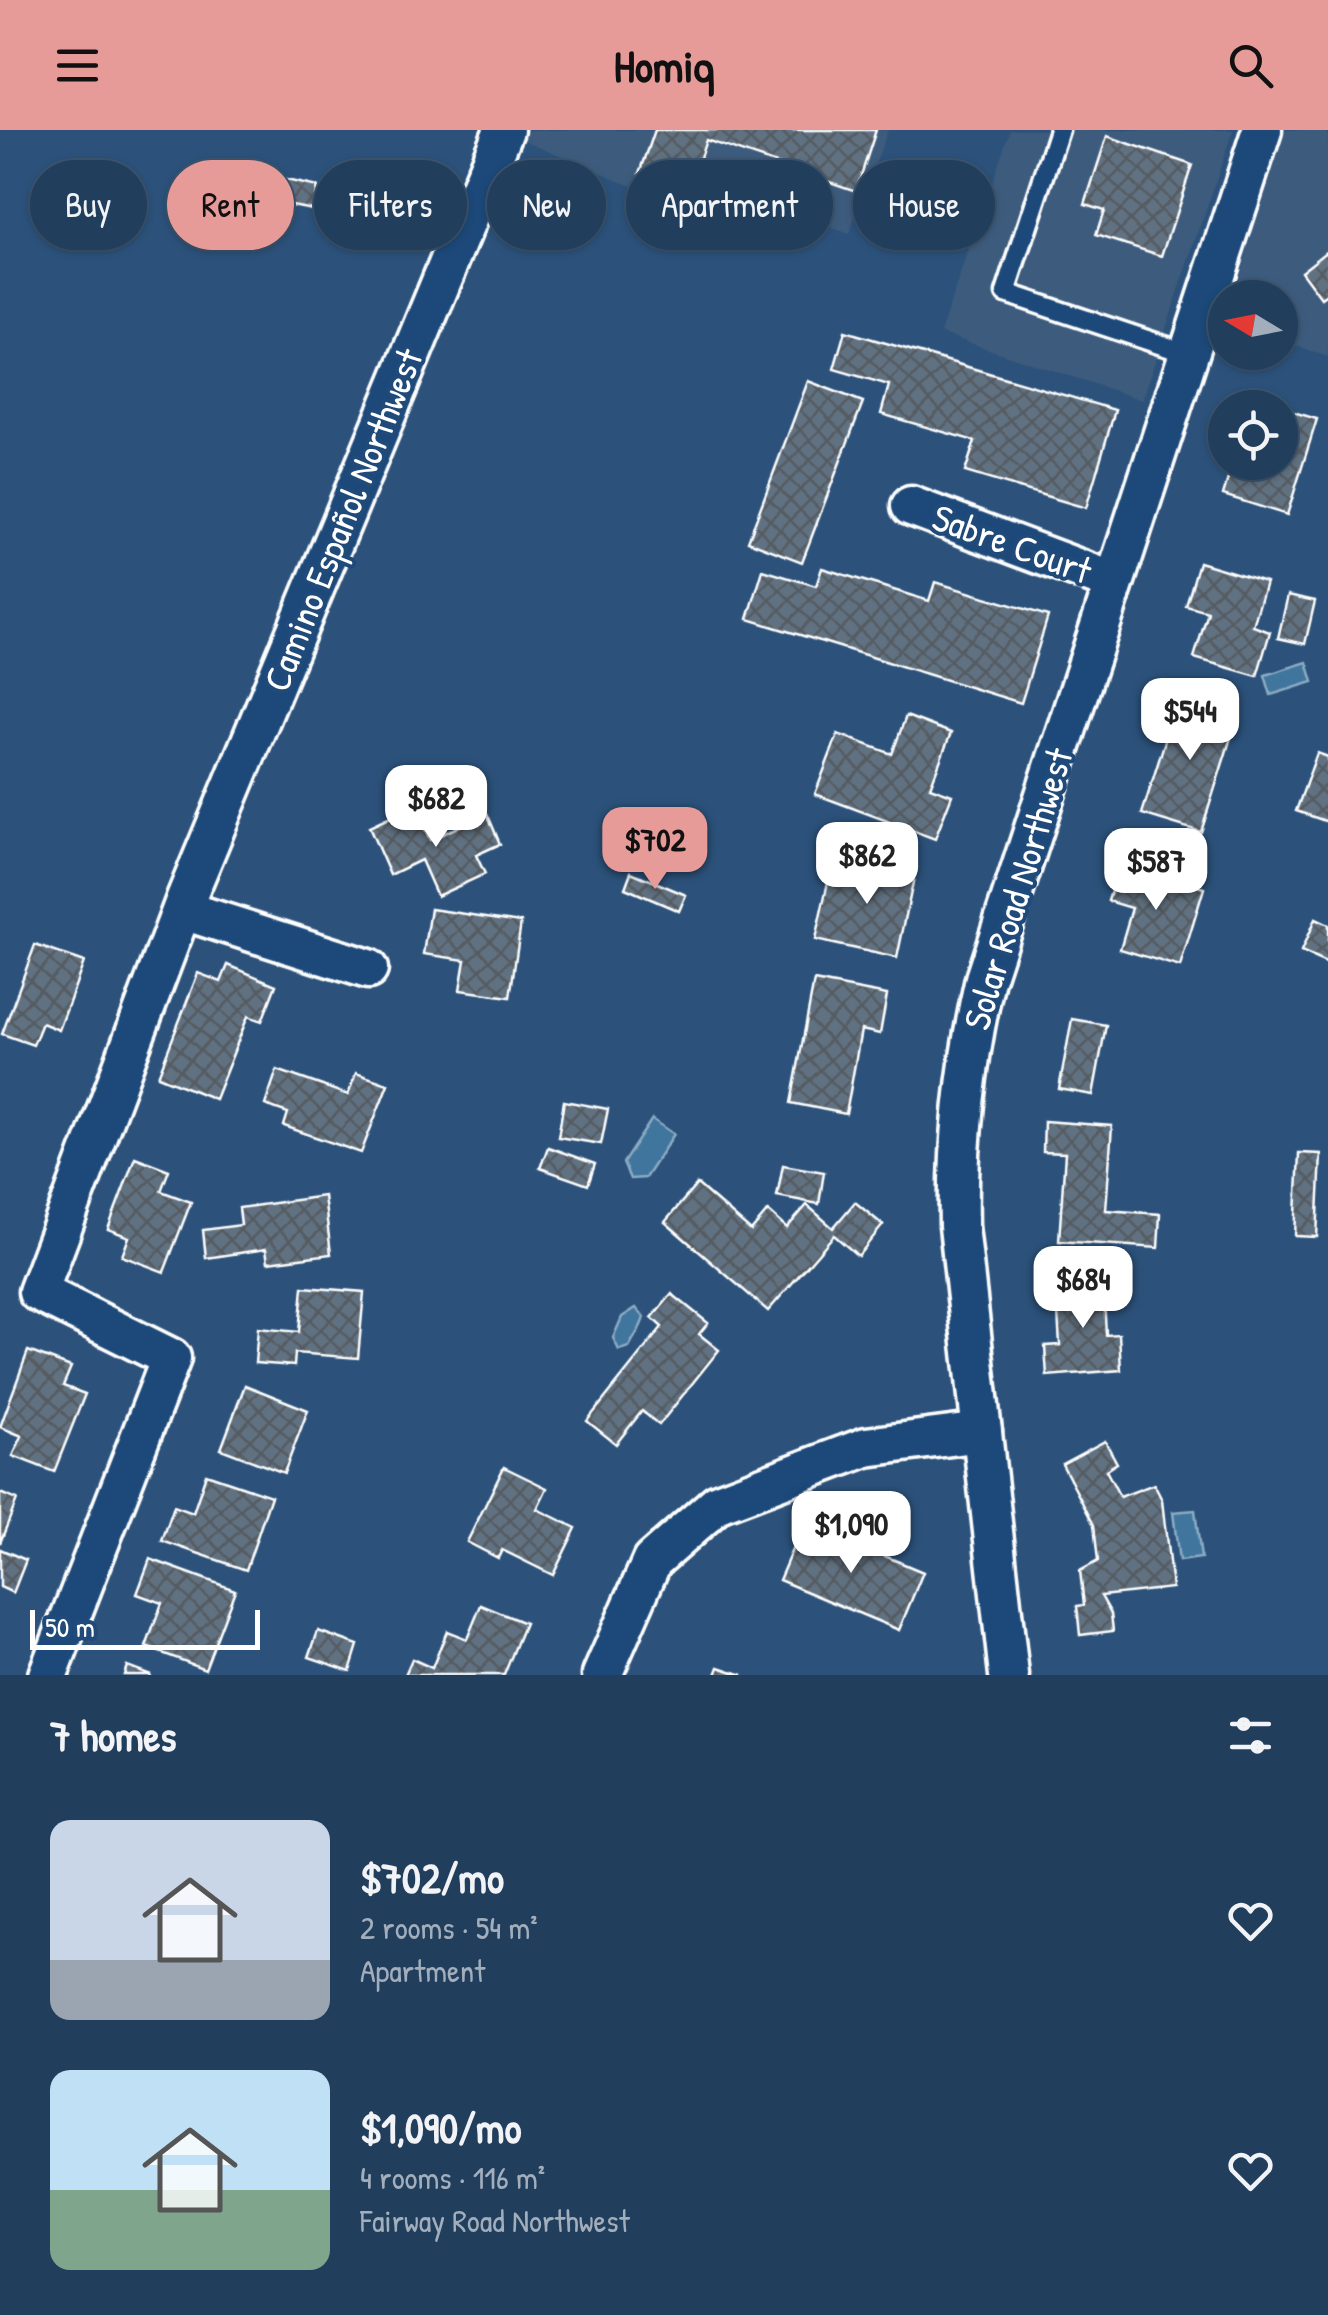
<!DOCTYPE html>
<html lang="en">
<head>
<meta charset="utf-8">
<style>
  body { margin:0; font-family:"Patrick Hand",sans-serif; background:#294562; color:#f1f3f6; height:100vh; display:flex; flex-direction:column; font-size:38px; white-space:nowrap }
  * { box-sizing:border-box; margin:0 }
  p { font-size:32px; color:#a2aebb }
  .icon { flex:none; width:55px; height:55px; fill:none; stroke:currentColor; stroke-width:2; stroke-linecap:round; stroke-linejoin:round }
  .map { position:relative; height:1545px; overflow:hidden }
  .details { display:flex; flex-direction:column; background:#213e5c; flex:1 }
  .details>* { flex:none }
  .hud { position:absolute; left:30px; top:30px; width:1270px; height:90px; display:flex; gap:20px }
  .needle { width:65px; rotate:280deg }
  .buttons { position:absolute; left:1208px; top:150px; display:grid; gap:20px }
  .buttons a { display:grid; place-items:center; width:90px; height:90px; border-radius:50%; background:#213e5c; box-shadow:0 2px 8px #0004,0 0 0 2px #3e5772; font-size:50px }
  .scale { position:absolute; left:30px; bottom:25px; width:230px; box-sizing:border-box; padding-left:10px; border:5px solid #fff; border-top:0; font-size:28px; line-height:35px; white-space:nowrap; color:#fff; -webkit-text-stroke:8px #1f4a7a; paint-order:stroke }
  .price { position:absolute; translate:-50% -85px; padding:0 22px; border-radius:20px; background:#fff; color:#222; font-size:32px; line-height:65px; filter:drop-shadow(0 2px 5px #0008) }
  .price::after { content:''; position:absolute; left:50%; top:60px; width:30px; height:22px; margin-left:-15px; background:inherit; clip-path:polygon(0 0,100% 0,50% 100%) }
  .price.selected { background:#e69b98; color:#111 }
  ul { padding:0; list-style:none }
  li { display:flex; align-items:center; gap:30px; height:250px; padding:0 50px }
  li span { display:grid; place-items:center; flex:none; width:280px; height:200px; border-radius:20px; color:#555 }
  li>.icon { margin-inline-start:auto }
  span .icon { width:120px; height:120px; fill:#fffc; stroke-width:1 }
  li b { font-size:42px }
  h2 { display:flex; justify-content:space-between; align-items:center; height:120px; padding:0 50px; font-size:42px }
  .tag { padding:0 35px; border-radius:45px; background:#213e5c; box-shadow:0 2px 8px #0004,0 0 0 2px #3e5772; font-size:35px; line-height:90px }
  .tag.selected { background:#e69b98; color:#111 }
  header { display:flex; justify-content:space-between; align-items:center; height:130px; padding:0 50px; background:#e69b98; color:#111; font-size:45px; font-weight:700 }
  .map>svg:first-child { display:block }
  .built { fill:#3c5b7d }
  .water { fill:#40759d; stroke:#8cacc4; stroke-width:2.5 }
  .building { fill:url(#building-cross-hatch); stroke:#fff; stroke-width:2.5 }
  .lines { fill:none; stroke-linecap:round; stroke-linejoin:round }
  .lane-casing { stroke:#fff; stroke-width:25 }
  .street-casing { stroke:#fff; stroke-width:45 }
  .lane { stroke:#1f4a7a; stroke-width:18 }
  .street { stroke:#1f4a7a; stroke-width:38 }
  .labels { text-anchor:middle; stroke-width:8; stroke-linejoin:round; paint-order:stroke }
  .street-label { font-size:38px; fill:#fff; stroke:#1f4a7a }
</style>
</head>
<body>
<header><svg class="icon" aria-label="menu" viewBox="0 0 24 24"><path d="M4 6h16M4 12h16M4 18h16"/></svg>Homiq<svg class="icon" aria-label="search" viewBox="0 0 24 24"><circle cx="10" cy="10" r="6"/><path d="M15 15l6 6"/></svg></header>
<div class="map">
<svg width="1328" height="1545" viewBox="0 0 1328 1545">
  <defs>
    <pattern id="building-cross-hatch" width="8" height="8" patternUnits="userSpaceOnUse" patternTransform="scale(2.5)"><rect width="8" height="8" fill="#607181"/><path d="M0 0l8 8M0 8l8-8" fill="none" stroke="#545b61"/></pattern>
  </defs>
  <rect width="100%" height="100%" fill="#2c527b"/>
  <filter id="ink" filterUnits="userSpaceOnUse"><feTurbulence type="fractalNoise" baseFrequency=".01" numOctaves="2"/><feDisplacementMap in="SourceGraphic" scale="20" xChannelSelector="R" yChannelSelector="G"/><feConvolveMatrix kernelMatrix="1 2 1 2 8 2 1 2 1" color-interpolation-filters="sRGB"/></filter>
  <g filter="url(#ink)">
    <!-- built -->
    <g class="built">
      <path d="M529,0h359l-39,104 -66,-23 -13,33 -246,-104z"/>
      <path d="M1010,0h223l-91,270 -202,-67z"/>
      <path d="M1286,0h42v227l-48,-17v-42h-48z"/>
    </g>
    <!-- water -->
    <g class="water">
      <path d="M1307,532l6,20 -42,13 -6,-20z"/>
      <path d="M652,989l22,15 -29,44 -15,1 -7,-16z"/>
      <path d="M636,1178l8,9c-2,10 -10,20 -15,30l-10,3 -6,-12 9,-21z"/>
      <path d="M1195,1380l6,48 -22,3 -6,-49z"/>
    </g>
    <!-- building -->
    <g class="building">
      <path d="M655,0h221l-20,61 -150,-51 -17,50 -49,-17z"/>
      <path d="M1107,6l85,29 -30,91 -66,-21 8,-25 -19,-6z"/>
      <path d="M286,50l31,7 -5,22 -30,-6z"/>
      <path d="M1328,120v43l-7,5 -20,-27z"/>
      <path d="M845,201l270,79 -29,98 -121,-36 10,-31 -94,-27 8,-29 -55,-16z"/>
      <path d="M808,251l55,21 -61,160 -54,-21z"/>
      <path d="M1252,269l27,9h-29z"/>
      <path d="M1280,278l37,11 -30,96 -64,-20 10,-33h47z"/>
      <path d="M1199,432l67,20 -13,44 17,6 -13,44 -63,-18 14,-46 -22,-6z"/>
      <path d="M822,438l107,33 6,-19 113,34 -27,87 -273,-84 15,-49 53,16z"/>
      <path d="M1288,465l27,6 -10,43 -27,-6z"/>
      <path d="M1180,563l59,19 -38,120 -59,-18z"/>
      <path d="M906,586l45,17 -21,54 22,8 -17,44 -120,-45 23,-60 54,20z"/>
      <path d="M1317,623l11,4v65l-32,-11z"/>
      <path d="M487,683l13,31 -24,11 9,19 -48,22 -16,-36 -31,15 -21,-48 28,-13 5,12 18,-8 10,22z"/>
      <path d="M858,725l58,13 -19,90 -82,-18 15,-67 23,5z"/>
      <path d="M1120,732l84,26 -24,79 -60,-18 12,-41 -24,-7z"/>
      <path d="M631,742l55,23 -7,16 -54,-23z"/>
      <path d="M431,779l90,13 -11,75 -50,-7 5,-30 -41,-6z"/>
      <path d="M1315,789l13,6v39l-27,-12z"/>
      <path d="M35,815l49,17 -25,68 -17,-7 -9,22 -31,-11z"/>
      <path d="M228,835l48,20 -14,36 -14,-5 -33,83 -57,-23 40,-103 23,9z"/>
      <path d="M814,851l73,14 -7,39 -19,-4 -15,84 -55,-11z"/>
      <path d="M1072,889l34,6 -13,70 -34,-6z"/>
      <path d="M277,940l71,25 8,-22 32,11 -27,69 -77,-27 4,-13 -23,-8z"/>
      <path d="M564,971l44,8 -7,35 -43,-7z"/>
      <path d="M1044,991l68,5 -6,84 54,4 -2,34 -99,-7 6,-88 -22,-1z"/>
      <path d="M548,1017l47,17 -7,21 -48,-17z"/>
      <path d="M1299,1023l22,1 -4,83 -22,-1z"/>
      <path d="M135,1027l34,13 -8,21 30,11 -27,70 -42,-16 7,-19 -21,-8z"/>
      <path d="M783,1035l41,7 -5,32 -42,-8z"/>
      <path d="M697,1054l54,47 17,-20 19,17 20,-23 26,23 22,-26 28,23 -25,31 -24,-21 -66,76 -103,-89z"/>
      <path d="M324,1066l7,58 -63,8 -2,-13 -60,9 -3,-28 38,-5 -2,-17z"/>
      <path d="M1103,1148l3,57 13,-1 2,36 -74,6 -2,-30 15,-1 -4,-64z"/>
      <path d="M303,1157l61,5 -6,66 -63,-5 -1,13 -39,-3 3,-35 41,4z"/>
      <path d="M672,1164l36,29 -9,11 20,16 -60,75 -17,-14 -26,33 -29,-23 75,-94 -10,-9z"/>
      <path d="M28,1221l43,16 -8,19 22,8 -31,78 -41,-16 9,-20 -22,-9z"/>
      <path d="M245,1255l63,25 -24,63 -63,-24z"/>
      <path d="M1105,1311l12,22 -11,7 14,27 34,-13 8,16 10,88 -71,8 10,18 2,17 -33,4 -3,-29 7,-1 -4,-34 18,-10 -4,-36 -32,-61z"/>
      <path d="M504,1337l43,21 -10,21 39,19 -23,47 -51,-25 -4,8 -31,-16z"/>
      <path d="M206,1344l65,22 -25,74 -84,-29 12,-35 19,7z"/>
      <path d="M0,1363l17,7 -17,43z"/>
      <path d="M804,1392l119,50 -24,58 -120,-50z"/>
      <path d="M0,1419l26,11 -13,33 -13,-6z"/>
      <path d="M150,1429l85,31 -30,79 -59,-22 16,-44 -25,-9z"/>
      <path d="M481,1475l44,18 -21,52h-99l7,-16 20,9 15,-37 20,8z"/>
      <path d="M318,1501l40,14 -8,26 -41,-14z"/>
      <path d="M127,1536l24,9h-27z"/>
      <path d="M719,1537l24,8h-27z"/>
    </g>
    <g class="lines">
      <!-- lane casing -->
      <g class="lane-casing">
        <path id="lane" d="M1059,0l-53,163 183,61"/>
      </g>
      <!-- street casing -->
      <g class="street-casing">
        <g id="street">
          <path d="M911,376l203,76"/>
          <path d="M183,780l185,59"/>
          <path d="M48,1545l123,-317 -133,-66 149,-396 317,-766"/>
          <path d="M602,1545l50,-114 66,-58 148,-56 116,-15"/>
          <path d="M1009,1545l-50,-449c-2,-85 7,-165 26,-247l277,-849"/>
        </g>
      </g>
      <!-- lane -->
      <use href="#lane" class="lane"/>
      <!-- street -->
      <use href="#street" class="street"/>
    </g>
  </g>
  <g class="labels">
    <!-- street labels -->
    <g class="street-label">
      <text transform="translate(343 390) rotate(-68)" y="13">Camino Español Northwest</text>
      <text transform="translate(1012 414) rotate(20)" y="13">Sabre Court</text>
      <text transform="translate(1018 759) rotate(-73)" y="13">Solar Road Northwest</text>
    </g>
  </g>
</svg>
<div class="buttons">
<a><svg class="needle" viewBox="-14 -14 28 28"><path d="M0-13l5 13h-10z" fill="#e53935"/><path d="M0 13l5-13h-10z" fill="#a2aebb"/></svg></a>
<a><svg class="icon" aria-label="locate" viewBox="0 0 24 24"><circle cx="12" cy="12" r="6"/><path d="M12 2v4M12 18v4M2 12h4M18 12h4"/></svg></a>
</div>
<div class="scale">50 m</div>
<b class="price" style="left:1190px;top:633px">$544</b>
<b class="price" style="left:436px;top:720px">$682</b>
<b class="price selected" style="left:655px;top:762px">$702</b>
<b class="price" style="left:867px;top:777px">$862</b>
<b class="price" style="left:1156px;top:783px">$587</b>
<b class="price" style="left:1083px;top:1201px">$684</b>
<b class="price" style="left:851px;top:1446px">$1,090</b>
<div class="hud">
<a class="tag">Buy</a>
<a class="tag selected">Rent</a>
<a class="tag">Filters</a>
<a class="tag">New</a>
<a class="tag">Apartment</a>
<a class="tag">House</a>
</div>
</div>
<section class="details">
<h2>7 homes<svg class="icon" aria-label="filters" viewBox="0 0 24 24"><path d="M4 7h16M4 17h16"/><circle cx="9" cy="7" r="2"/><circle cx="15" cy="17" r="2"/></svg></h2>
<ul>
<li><span style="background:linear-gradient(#c9d6e8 70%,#9aa5b1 0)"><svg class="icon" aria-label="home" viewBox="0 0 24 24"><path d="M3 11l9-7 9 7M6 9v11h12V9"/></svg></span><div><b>$702/mo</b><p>2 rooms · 54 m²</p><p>Apartment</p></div><svg class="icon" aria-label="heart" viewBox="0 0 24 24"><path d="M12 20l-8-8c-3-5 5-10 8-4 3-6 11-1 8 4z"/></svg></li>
<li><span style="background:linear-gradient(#bfe0f5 60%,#7fa58c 0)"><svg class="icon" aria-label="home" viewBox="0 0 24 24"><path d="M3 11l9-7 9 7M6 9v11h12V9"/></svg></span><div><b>$1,090/mo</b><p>4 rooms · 116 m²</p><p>Fairway Road Northwest</p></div><svg class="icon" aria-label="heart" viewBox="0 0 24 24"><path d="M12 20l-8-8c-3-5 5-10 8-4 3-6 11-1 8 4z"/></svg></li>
</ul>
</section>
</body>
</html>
